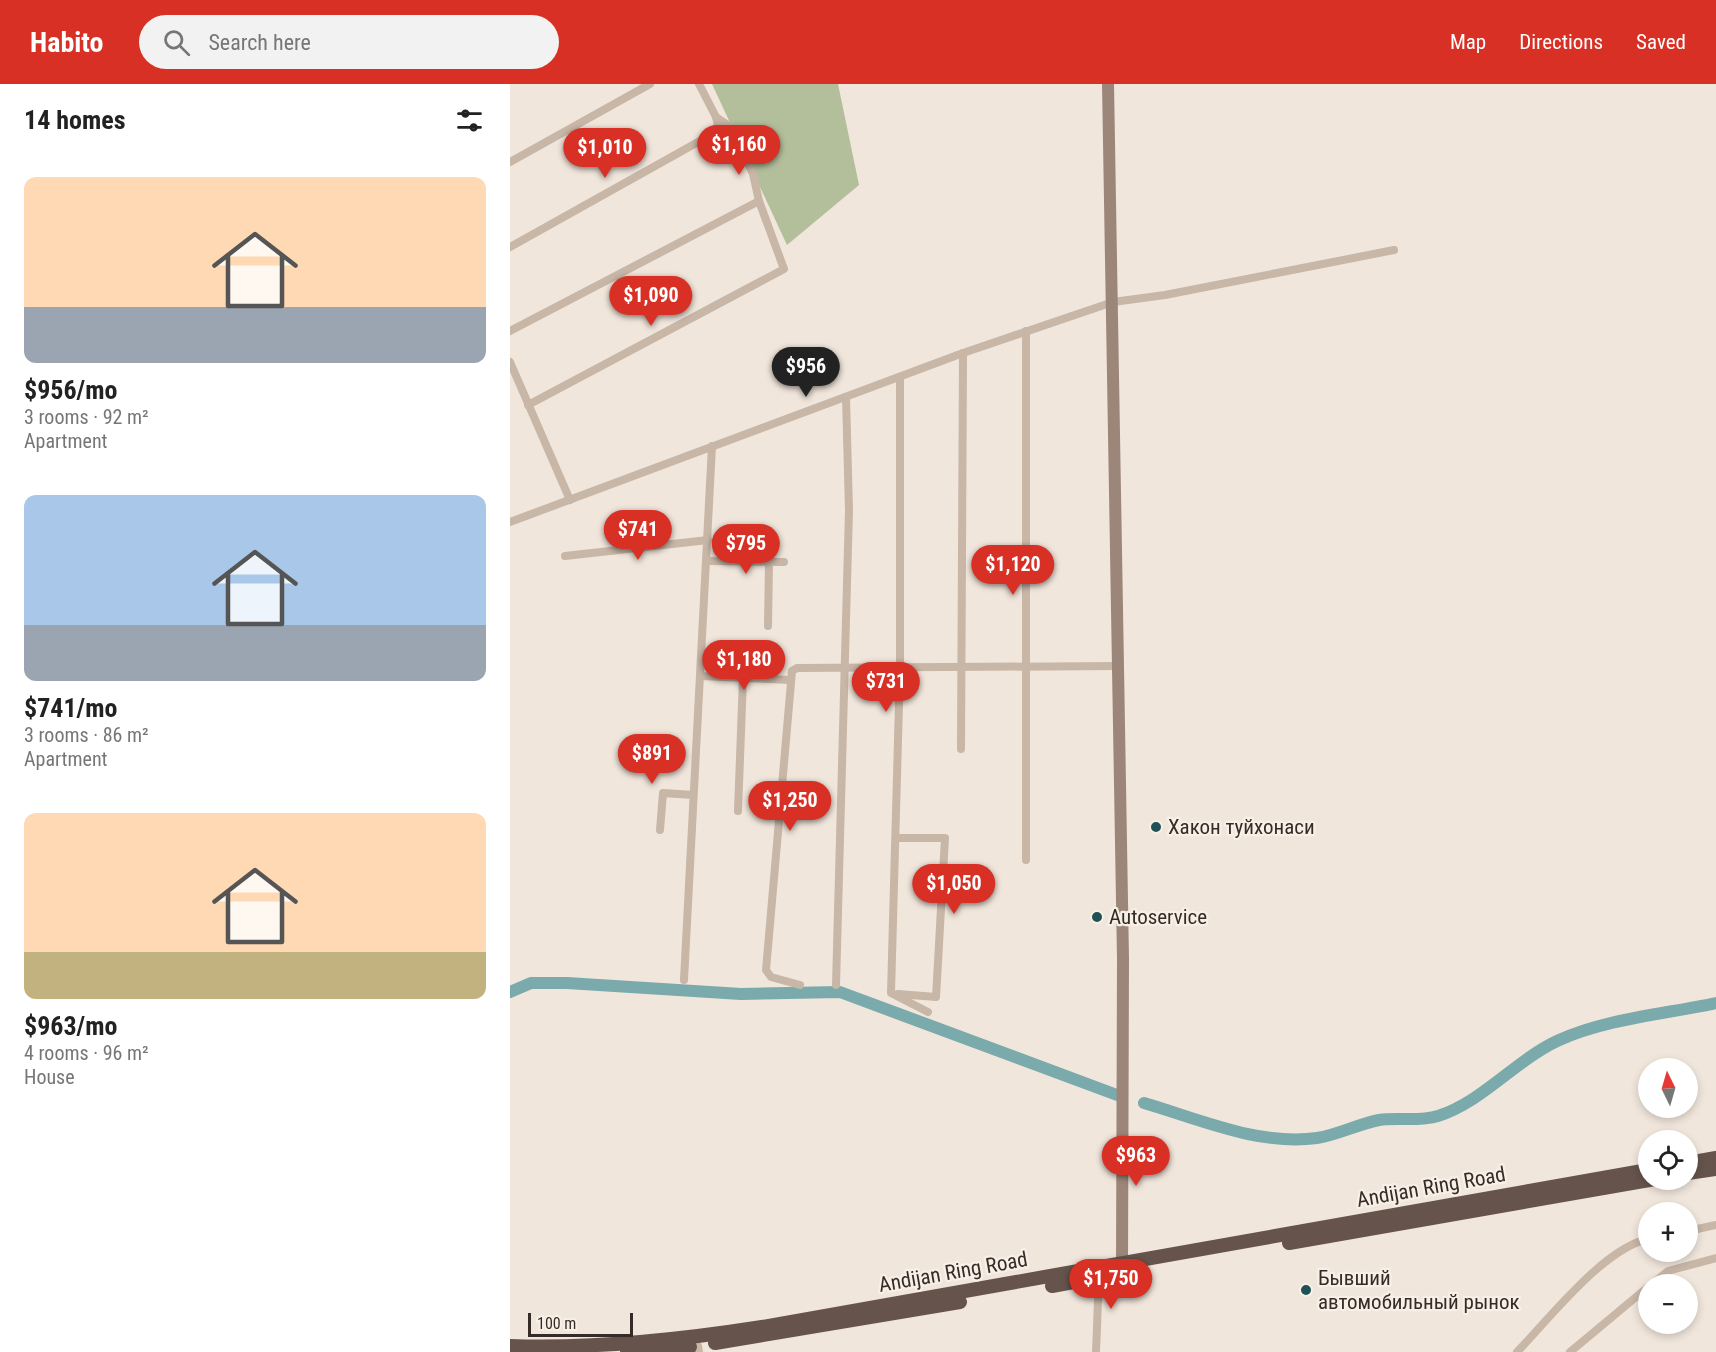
<!DOCTYPE html>
<html lang="en">
<head>
<meta charset="utf-8">
<style>
  body { margin:0; font-family:"Roboto Condensed",sans-serif; background:#f2f2f2; color:#222; height:100vh; display:flex; flex-direction:column; font-size:22px; white-space:nowrap }
  * { box-sizing:border-box; margin:0 }
  p { font-size:20px; color:#767676 }
  .icon { flex:none; width:33px; height:33px; fill:none; stroke:currentColor; stroke-width:2; stroke-linecap:round; stroke-linejoin:round }
  .map { position:relative; flex:1; overflow:hidden }
  .side { display:flex; flex-direction:column; background:#fff; width:510px }
  .side>* { flex:none }
  .needle { width:39px; rotate:355deg }
  .controls { position:absolute; left:1128px; top:974px; display:grid; gap:12px }
  .controls a { display:grid; place-items:center; width:60px; height:60px; border-radius:50%; background:#fff; box-shadow:0 3px 9px #0003; font-size:30px }
  .scale { position:absolute; left:18px; bottom:15px; width:105px; box-sizing:border-box; padding-left:6px; border:3px solid #352c27; border-top:0; font-size:16px; line-height:21px; white-space:nowrap; color:#352c27; -webkit-text-stroke:4px #f8f0e7; paint-order:stroke }
  .price { position:absolute; translate:-50% -51px; padding:0 14px; border-radius:21px; background:#d93025; color:#fff; font-size:20px; line-height:39px; filter:drop-shadow(0 2px 3px #0008) }
  .price::after { content:''; position:absolute; left:50%; top:36px; width:18px; height:14px; margin-left:-9px; background:inherit; clip-path:polygon(0 0,100% 0,50% 100%) }
  .price.current { background:#222; color:#fff }
  ul { padding:0; list-style:none }
  li { display:grid; align-content:center; gap:12px; height:318px; padding:0 24px }
  li span { display:grid; place-items:center; height:186px; border-radius:12px; color:#555 }
  li>.icon { margin-inline-start:auto }
  span .icon { width:108px; height:108px; fill:#fffc; stroke-width:1 }
  li b { font-size:26px }
  h2 { display:flex; justify-content:space-between; align-items:center; height:72px; padding:0 24px; font-size:26px }
  header { display:flex; align-items:center; gap:36px; box-sizing:border-box; height:84px; padding:0 30px; background:#d93025; color:#fff }
  header strong { font-size:28px }
  nav { display:flex; gap:33px; margin-inline-start:auto; font-size:21px }
  .search { width:420px; height:54px; background:#f2f2f2; display:flex; align-items:center; gap:15px; box-sizing:border-box; padding:0 21px; border-radius:33px; color:#767676; font-size:22px }
  main { display:flex; flex:1; min-height:0 }
  .map>svg:first-child { display:block }
  .green { fill:#b3bf9b }
  .lines { fill:none; stroke-linecap:round; stroke-linejoin:round }
  .river { stroke:#7baaac; stroke-width:12 }
  .minor { stroke:#c8b6a7; stroke-width:8 }
  .secondary { stroke:#9c8679; stroke-width:12 }
  .trunk { stroke:#66544c; stroke-width:14 }
  .poi-dot { fill:#1f5155; stroke:#f8f0e7; stroke-width:2 }
  .labels { text-anchor:middle; stroke-width:4.5; stroke-linejoin:round; paint-order:stroke }
  .poi-label { font-size:21px; fill:#352c27; stroke:#f8f0e7; text-anchor:start }
  .street-label { font-size:21px; fill:#352c27; stroke:#f8f0e7 }
</style>
</head>
<body>
<header>
<strong>Habito</strong>
<div class="search"><svg class="icon" aria-label="search" viewBox="0 0 24 24"><circle cx="10" cy="10" r="6"/><path d="M15 15l6 6"/></svg>Search here</div>
<nav><a>Map</a><a>Directions</a><a>Saved</a></nav>
</header>
<main>
<section class="side">
<h2>14 homes<svg class="icon" aria-label="filters" viewBox="0 0 24 24"><path d="M4 7h16M4 17h16"/><circle cx="9" cy="7" r="2"/><circle cx="15" cy="17" r="2"/></svg></h2>
<ul>
<li><span style="background:linear-gradient(#ffd9b3 70%,#9aa5b1 0)"><svg class="icon" aria-label="home" viewBox="0 0 24 24"><path d="M3 11l9-7 9 7M6 9v11h12V9"/></svg></span><div><b>$956/mo</b><p>3 rooms · 92 m²</p><p>Apartment</p></div></li>
<li><span style="background:linear-gradient(#a9c7e8 70%,#9aa5b1 0)"><svg class="icon" aria-label="home" viewBox="0 0 24 24"><path d="M3 11l9-7 9 7M6 9v11h12V9"/></svg></span><div><b>$741/mo</b><p>3 rooms · 86 m²</p><p>Apartment</p></div></li>
<li><span style="background:linear-gradient(#ffd9b3 75%,#c2b280 0)"><svg class="icon" aria-label="home" viewBox="0 0 24 24"><path d="M3 11l9-7 9 7M6 9v11h12V9"/></svg></span><div><b>$963/mo</b><p>4 rooms · 96 m²</p><p>House</p></div></li>
</ul>
</section>
<div class="map">
<svg width="1206" height="1268" viewBox="0 0 1206 1268">
  <rect width="100%" height="100%" fill="#f1e6db"/>
  <!-- green -->
  <path class="green" d="M202,0h126l21,101 -72,60z"/>
  <g class="lines">
    <!-- river -->
    <g class="river">
      <path d="M0,908l21,-9h36l174,11 99,-2 277,103"/>
      <path d="M634,1019c55,16 115,43 173,35 21,-3 41,-14 62,-18 19,-3 39,2 59,-4 44,-14 77,-55 119,-75 48,-22 107,-27 159,-38"/>
    </g>
    <!-- minor -->
    <g class="minor">
      <path d="M0,78l140,-78"/>
      <path d="M0,163l206,-115 2,-6 -2,-9"/>
      <path d="M0,247l249,-130"/>
      <path d="M516,247v529"/>
      <path d="M0,278l60,138"/>
      <path d="M390,293v290l-9,326 37,19"/>
      <path d="M18,321l256,-136 -25,-68 -6,-27 -22,-47 -15,-10 -17,-33"/>
      <path d="M0,438l453,-169 150,-51 52,-7 229,-45"/>
      <path d="M55,472l143,-16"/>
      <path d="M198,477l76,1"/>
      <path d="M258,542l1,-64"/>
      <path d="M190,592l90,4"/>
      <path d="M451,665l2,-396"/>
      <path d="M228,727l5,-133"/>
      <path d="M150,746l3,-37 30,2"/>
      <path d="M386,754h49l-9,159 -38,-3"/>
      <path d="M174,896l28,-534"/>
      <path d="M290,901l-29,-8 -5,-7 26,-299 5,-3 321,-2"/>
      <path d="M326,901l13,-475 -3,-113"/>
      <path d="M1178,1147l28,-6"/>
      <path d="M1142,1200l16,-13 48,-13"/>
      <path d="M188,1262l1,6"/>
      <path d="M586,1268l3,-77"/>
      <path d="M1007,1268c32,-33 87,-104 131,-113"/>
      <path d="M1060,1268l78,-65"/>
    </g>
    <!-- secondary -->
    <path class="secondary" d="M598,0l15,875 -1,311"/>
    <!-- trunk -->
    <g class="trunk">
      <path d="M1178,1079l28,-5"/>
      <path d="M1178,1089l28,-4"/>
      <path d="M779,1159l366,-64"/>
      <path d="M542,1202l70,-13"/>
      <path d="M205,1259l245,-41"/>
      <path d="M0,1262c84,3 169,-6 252,-19l886,-157"/>
      <path d="M117,1268l63,-5"/>
    </g>
  </g>
  <!-- markers -->
  <g class="poi-dot">
    <circle cx="646" cy="743" r="6"/>
    <circle cx="587" cy="833" r="6"/>
    <circle cx="796" cy="1206" r="6"/>
  </g>
  <g class="labels">
    <!-- poi labels -->
    <g class="poi-label">
      <text x="658" y="750">Хакон туйхонаси</text>
      <text x="599" y="840">Autoservice</text>
      <text x="808" y="1201">Бывший<tspan x="808" dy="24">автомобильный рынок</tspan></text>
    </g>
    <!-- street labels -->
    <g class="street-label">
      <text transform="translate(921 1103) rotate(-10)" y="7">Andijan Ring Road</text>
      <text transform="translate(443 1188) rotate(-10)" y="7">Andijan Ring Road</text>
    </g>
  </g>
</svg>
<div class="controls">
<a><svg class="needle" viewBox="-14 -14 28 28"><path d="M0-13l5 13h-10z" fill="#e53935"/><path d="M0 13l5-13h-10z" fill="#767676"/></svg></a>
<a><svg class="icon" aria-label="locate" viewBox="0 0 24 24"><circle cx="12" cy="12" r="6"/><path d="M12 2v4M12 18v4M2 12h4M18 12h4"/></svg></a>
<a>+</a>
<a>−</a>
</div>
<div class="scale">100 m</div>
<b class="price" style="left:229px;top:92px">$1,160</b>
<b class="price" style="left:95px;top:95px">$1,010</b>
<b class="price" style="left:141px;top:243px">$1,090</b>
<b class="price current" style="left:296px;top:314px">$956</b>
<b class="price" style="left:128px;top:477px">$741</b>
<b class="price" style="left:236px;top:491px">$795</b>
<b class="price" style="left:503px;top:512px">$1,120</b>
<b class="price" style="left:234px;top:607px">$1,180</b>
<b class="price" style="left:376px;top:629px">$731</b>
<b class="price" style="left:142px;top:701px">$891</b>
<b class="price" style="left:280px;top:748px">$1,250</b>
<b class="price" style="left:444px;top:831px">$1,050</b>
<b class="price" style="left:626px;top:1103px">$963</b>
<b class="price" style="left:601px;top:1226px">$1,750</b>
</div>
</main>
</body>
</html>
